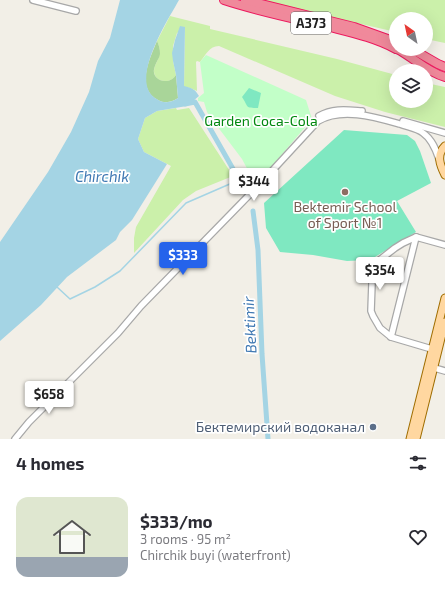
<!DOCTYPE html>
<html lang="en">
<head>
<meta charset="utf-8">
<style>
  body { margin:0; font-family:"Exo 2",sans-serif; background:#f7f7f7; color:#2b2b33; height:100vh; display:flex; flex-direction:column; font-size:15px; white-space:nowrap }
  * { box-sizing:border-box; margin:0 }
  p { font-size:13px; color:#7c7c81 }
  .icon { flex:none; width:22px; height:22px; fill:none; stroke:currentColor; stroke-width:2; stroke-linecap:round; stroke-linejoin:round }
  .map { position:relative; height:439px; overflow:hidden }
  .drawer { display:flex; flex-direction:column; background:#fff; flex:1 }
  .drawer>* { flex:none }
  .needle { width:26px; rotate:327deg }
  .fabs { position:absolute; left:389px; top:12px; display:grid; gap:8px }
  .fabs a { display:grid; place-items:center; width:44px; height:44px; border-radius:50%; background:#fff; box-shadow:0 4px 16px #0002; font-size:20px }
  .price { position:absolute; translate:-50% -34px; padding:0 9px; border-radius:4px; background:#fff; color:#222; font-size:13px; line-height:26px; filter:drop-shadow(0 1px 2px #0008) }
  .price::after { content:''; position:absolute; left:50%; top:24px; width:12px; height:9px; margin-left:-6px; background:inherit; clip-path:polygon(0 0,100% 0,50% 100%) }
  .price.selected { background:#2563eb; color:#fff }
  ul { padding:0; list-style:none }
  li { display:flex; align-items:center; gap:12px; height:100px; padding:0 16px }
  li span { display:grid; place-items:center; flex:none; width:112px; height:80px; border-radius:12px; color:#555 }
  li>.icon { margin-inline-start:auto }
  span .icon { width:48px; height:48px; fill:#fffc; stroke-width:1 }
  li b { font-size:17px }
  h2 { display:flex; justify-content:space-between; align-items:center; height:48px; padding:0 16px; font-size:17px }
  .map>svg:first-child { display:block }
  .grass { fill:#cbf0aa }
  .forest { fill:#a9d599 }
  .park { fill:#c2ffc8 }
  .pitch { fill:#7fe8c1 }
  .water { fill:#a4d4e4 }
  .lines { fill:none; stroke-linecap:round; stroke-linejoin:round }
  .stream { stroke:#a4d4e4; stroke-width:1.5 }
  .canal { stroke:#a4d4e4; stroke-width:5 }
  .minor-casing { stroke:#a8a8a8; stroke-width:8 }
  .major-casing { stroke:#9f6d00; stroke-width:9 }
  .highway-casing { stroke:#ec195e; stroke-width:10 }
  .minor { stroke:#fff; stroke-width:5.5 }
  .major { stroke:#ffd7a0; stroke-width:7 }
  .highway { stroke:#f0899b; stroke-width:8 }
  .education-dot { fill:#8d6e63; stroke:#fff; stroke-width:1.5 }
  .service-dot { fill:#5c6f8a; stroke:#fff; stroke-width:1.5 }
  .labels { text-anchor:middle; stroke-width:3.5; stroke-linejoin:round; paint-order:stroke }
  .shield { fill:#fff; stroke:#646464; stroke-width:1 }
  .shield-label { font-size:13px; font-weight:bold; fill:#212121 }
  .park-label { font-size:14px; fill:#02880f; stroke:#fff }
  .education-label { font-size:14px; fill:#785e54; stroke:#fff }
  .service-label { font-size:14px; fill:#4e5e75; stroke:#fff; text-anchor:end }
  .water-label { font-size:15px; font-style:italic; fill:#4079b3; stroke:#fff }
</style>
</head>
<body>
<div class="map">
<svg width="445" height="439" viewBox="0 0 445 439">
  <rect width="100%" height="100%" fill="#f2efe7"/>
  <!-- grass -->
  <g class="grass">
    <path d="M256,0h189v43l-19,-4v-20h-30v13z"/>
    <path d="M170,16l40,10v3l127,30 59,16v26h30v-18l19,4v40l-60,-15 -50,-16 -116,-50c-10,0 -13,9 -19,16l-3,-1 -1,1 1,29 -7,-3 -6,-1 1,-59 -8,5 -4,13v15l3,14c-3,4 -6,6 -11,6 -3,0 -6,-1 -8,-3 -7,-7 0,-15 2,-21 1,-7 1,-10 -2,-16z"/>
    <path d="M176,108l1,2 12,-2 44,68 -37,15 -13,9 -49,53v-15l2,-11 35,-61 -27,-14 -6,-13 7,-21 12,-7z"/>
  </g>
  <!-- forest -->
  <path class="forest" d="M157,41c2,4 3,8 3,13 -1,7 -11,16 -3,24 2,2 5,3 8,3 5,0 8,-2 11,-6l2,23c-6,4 -13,6 -20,2 -23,-12 -8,-42 -1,-59z"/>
  <!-- park -->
  <path class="park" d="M206,55l100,45 6,19 -34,40 -21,23 -6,-6 -9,-17 -31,-41 -4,-6 -3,-10 -6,-1v-3l6,-5 -4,-31z"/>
  <!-- pitch -->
  <g class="pitch">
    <path d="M249,88l12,5 -3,15c-14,0 -9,-1 -16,-11z"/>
    <path d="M344,130l63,5 8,6 5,10 11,32 -34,18 19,31 -46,28 -23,1 -34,-6 -33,-3 -14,-24 -2,-25z"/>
  </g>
  <!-- water -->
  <path class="water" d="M120,0h59c-11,20 -50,80 -24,98 8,6 16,5 23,0l-2,-23 -3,-14 -1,-8 3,-13 5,-14 5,1 -1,59c8,2 11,3 15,10l-12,10 -30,5 -12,7 -7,21 6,13 23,12 -35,56 -12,12 -4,8 -49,37 -26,28 -41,36v-99l48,-70 23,-40 18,-40 9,-31 12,-23z"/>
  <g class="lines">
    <!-- stream -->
    <path class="stream" d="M57,287l13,12 25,-12 25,-16 66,-68 53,-23"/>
    <!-- canal -->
    <g class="canal">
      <path d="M185,104l10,-2 46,81"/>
      <path d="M253,211l5,39 4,104 6,85"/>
    </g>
    <!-- minor casing -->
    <g class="minor-casing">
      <g id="minor">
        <path d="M33,0l43,11"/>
        <path d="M319,116c14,-8 28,-6 43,-5"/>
        <path d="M403,121l42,12"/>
        <path d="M391,337l25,-100"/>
        <path d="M435,350l-44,-13 -11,-9 -7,-12 -2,-5 1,-28 1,-16 4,-5 18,-14 8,-5 13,-6 29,8"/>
        <path d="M431,367l14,4"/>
        <path d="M15,439l14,-17 89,-89 23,-27 118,-121 59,-64c24,-14 57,-4 82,3 7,3 17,4 23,9 9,6 13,17 16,26"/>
      </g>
    </g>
    <!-- major casing -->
    <g class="major-casing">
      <g id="major">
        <path d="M445,146c-9,9 -5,19 0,29"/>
        <path d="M410,439l35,-141"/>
        <path d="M416,439l29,-117"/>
      </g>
    </g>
    <!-- highway casing -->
    <g class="highway-casing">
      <g id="highway">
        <path d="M224,0c33,11 68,18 102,26 23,6 48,11 70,23"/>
        <path d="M245,0l109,27 42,15"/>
        <path d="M397,49c16,8 30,23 48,28"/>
        <path d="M412,49l26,15 7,3"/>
      </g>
    </g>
    <!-- minor -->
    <use href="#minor" class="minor"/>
    <!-- major -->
    <use href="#major" class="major"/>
    <!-- highway -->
    <use href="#highway" class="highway"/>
  </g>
  <!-- markers -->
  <circle class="education-dot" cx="345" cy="192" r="4"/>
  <circle class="service-dot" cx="373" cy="427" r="4"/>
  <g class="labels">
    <!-- shield labels -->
    <rect class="shield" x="291" y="12" width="40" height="22" rx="3"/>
    <g class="shield-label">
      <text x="311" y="28">A373</text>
    </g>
    <!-- park labels -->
    <g class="park-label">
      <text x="261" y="126">Garden Coca-Cola</text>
    </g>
    <!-- education labels -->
    <g class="education-label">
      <text x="345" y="212">Bektemir School<tspan x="345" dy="16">of Sport №1</tspan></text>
    </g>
    <!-- service labels -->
    <g class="service-label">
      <text x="365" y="432">Бектемирский водоканал</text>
    </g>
    <!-- water labels -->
    <g class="water-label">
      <text x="102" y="182">Chirchik</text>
      <text transform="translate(250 325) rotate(-93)" y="5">Bektimir</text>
    </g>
  </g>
</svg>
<div class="fabs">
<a><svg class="needle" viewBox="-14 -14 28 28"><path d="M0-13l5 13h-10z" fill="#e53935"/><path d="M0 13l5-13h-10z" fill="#7c7c81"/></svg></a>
<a><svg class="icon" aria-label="layers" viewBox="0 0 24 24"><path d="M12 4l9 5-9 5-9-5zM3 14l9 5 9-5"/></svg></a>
</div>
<b class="price" style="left:254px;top:202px">$344</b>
<b class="price selected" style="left:183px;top:276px">$333</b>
<b class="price" style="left:380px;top:291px">$354</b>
<b class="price" style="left:49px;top:415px">$658</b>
</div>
<section class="drawer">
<h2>4 homes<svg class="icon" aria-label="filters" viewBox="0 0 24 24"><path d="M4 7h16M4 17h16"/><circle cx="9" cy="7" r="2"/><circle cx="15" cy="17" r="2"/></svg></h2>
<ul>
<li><span style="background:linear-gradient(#dfe7d0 75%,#9aa5b1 0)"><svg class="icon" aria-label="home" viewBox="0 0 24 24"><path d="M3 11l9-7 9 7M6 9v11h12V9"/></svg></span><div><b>$333/mo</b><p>3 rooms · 95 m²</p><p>Chirchik buyi (waterfront)</p></div><svg class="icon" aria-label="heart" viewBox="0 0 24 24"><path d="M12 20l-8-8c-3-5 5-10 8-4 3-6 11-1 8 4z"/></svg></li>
</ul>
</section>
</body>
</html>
